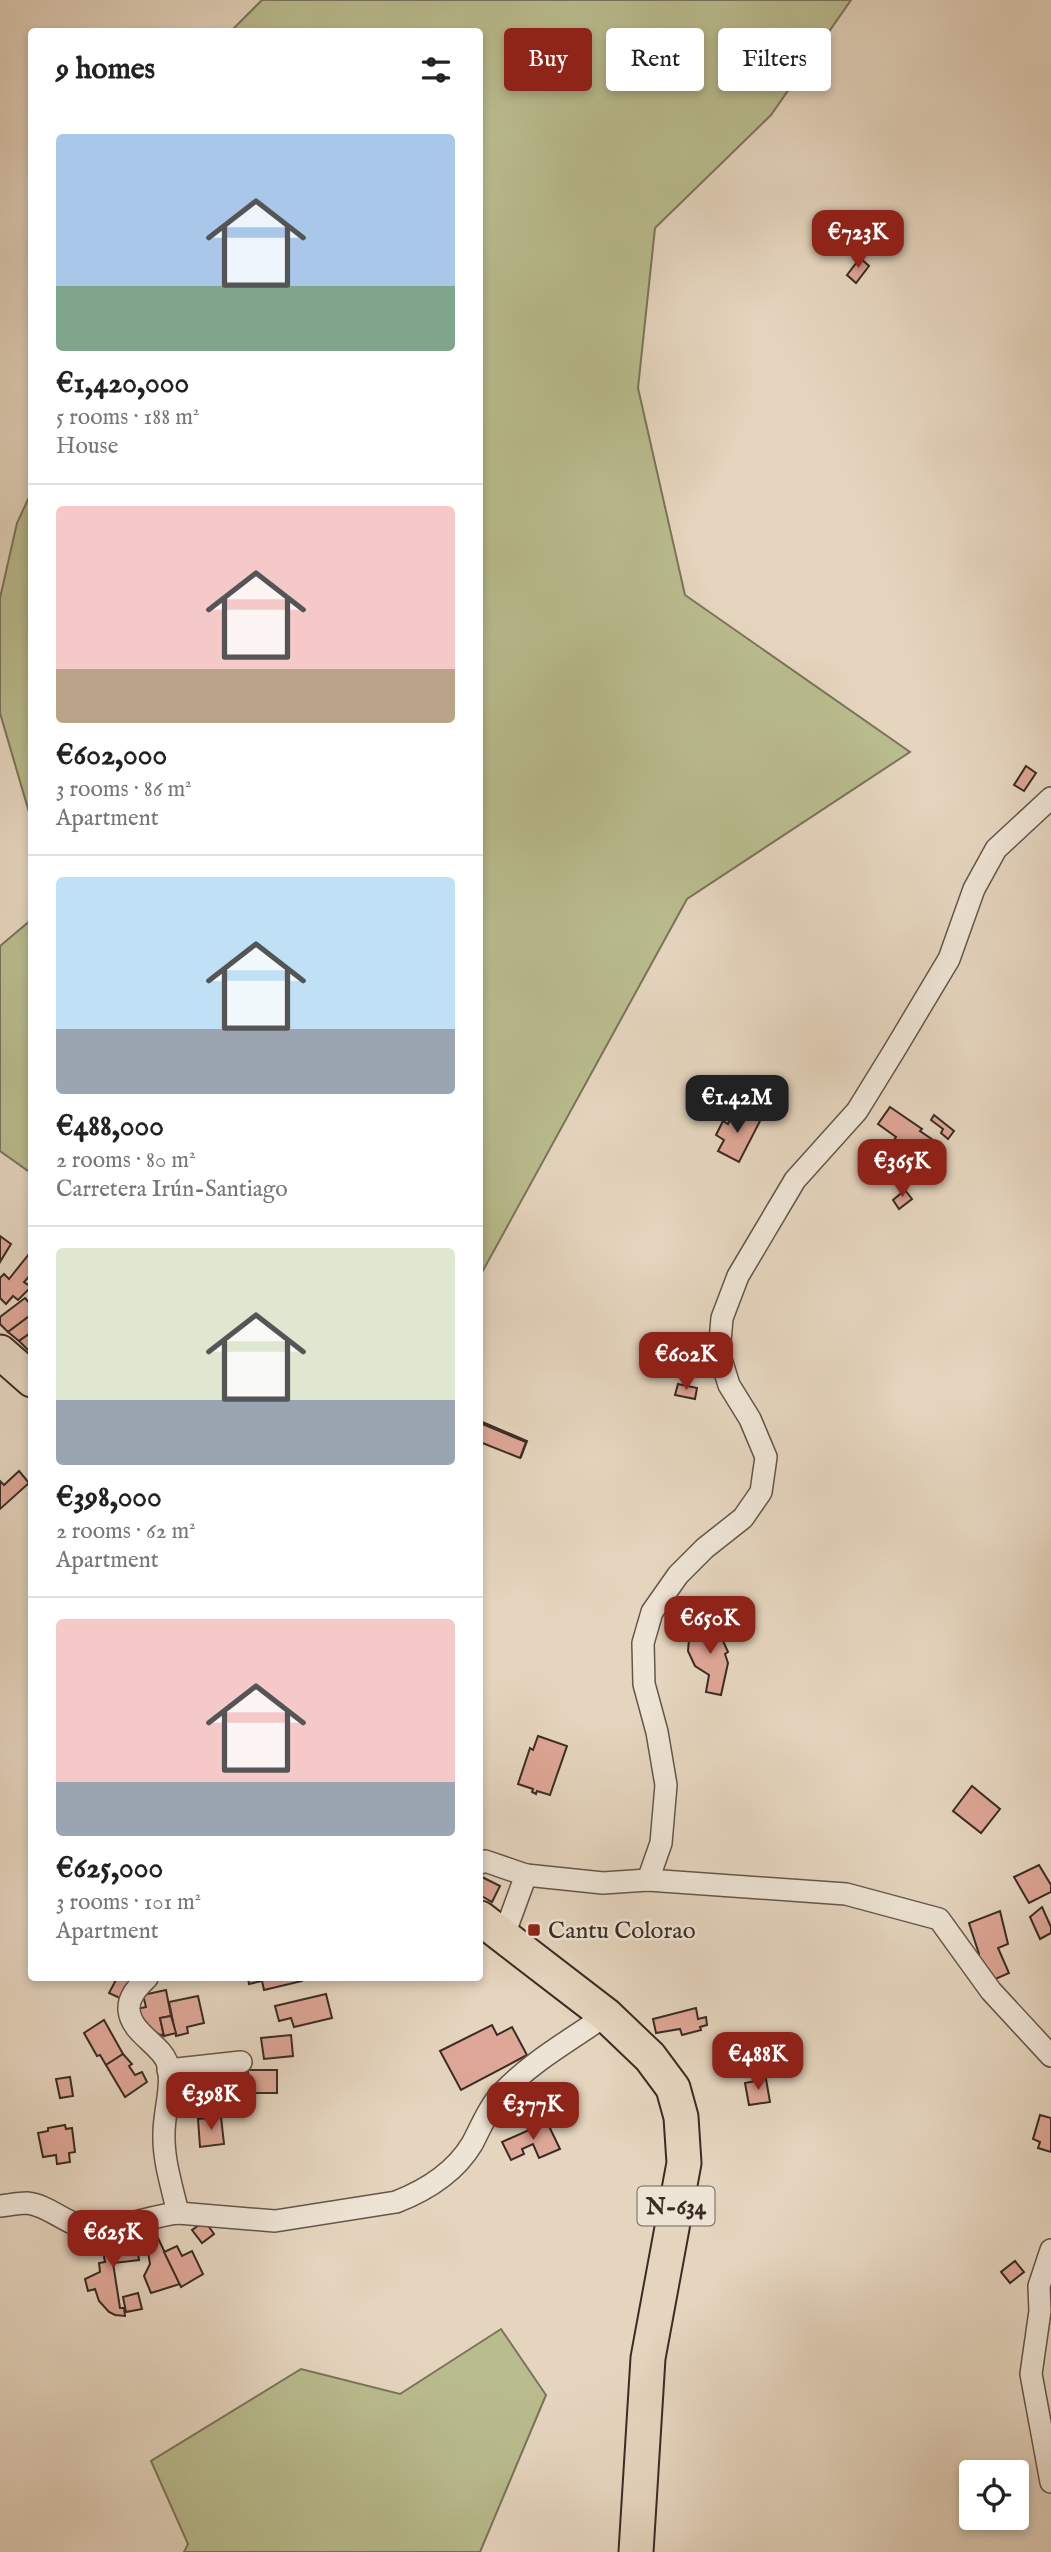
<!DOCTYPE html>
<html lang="en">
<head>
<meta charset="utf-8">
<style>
  body { margin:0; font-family:"IM FELL English",serif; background:#f6f6f6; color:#222; height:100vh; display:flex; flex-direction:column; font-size:26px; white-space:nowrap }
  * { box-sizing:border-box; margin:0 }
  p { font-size:23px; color:#767676 }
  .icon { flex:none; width:38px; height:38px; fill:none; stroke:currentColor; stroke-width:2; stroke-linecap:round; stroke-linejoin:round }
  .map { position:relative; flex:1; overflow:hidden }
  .panel { position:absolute; left:28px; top:28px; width:455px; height:1953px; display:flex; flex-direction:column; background:#fff; border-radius:7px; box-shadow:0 4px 10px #0003 }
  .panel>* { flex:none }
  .hud { position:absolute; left:504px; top:28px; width:441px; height:63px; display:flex; gap:14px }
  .controls { position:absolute; left:959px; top:2460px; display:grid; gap:14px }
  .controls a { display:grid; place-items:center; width:70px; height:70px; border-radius:7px; background:#fff; box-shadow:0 4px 10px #0003; font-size:35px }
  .price { position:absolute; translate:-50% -60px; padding:0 16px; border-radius:14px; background:#8f2418; color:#fff; font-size:23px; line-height:46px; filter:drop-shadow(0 2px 4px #0008) }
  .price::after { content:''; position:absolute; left:50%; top:42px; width:21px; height:16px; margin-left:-10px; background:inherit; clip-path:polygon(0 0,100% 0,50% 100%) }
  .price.current { background:#222; color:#fff }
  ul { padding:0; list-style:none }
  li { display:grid; align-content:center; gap:14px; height:371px; padding:0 28px }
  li+li { border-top:2px solid #e0e0e0 }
  li span { display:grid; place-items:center; height:217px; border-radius:7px; color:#555 }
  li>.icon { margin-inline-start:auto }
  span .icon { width:126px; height:126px; fill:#fffc; stroke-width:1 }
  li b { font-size:30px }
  h2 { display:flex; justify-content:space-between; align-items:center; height:84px; padding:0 28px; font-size:30px }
  .tag { padding:0 24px; border-radius:7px; background:#fff; box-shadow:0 4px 10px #0003; font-size:24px; line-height:63px }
  .tag.current { background:#8f2418; color:#fff }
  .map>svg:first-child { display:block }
  .green { fill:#b9bc8e; stroke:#7a7459; stroke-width:2 }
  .building { fill:#dfa797; stroke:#3a2c24; stroke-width:2 }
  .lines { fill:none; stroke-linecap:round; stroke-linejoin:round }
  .minor-casing { stroke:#65564a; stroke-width:24 }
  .trunk-casing { stroke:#3a2c24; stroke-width:37 }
  .minor { stroke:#eee4d5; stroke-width:21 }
  .trunk { stroke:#e5d5be; stroke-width:33 }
  .poi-dot { fill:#8f2418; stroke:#eee4d5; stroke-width:2.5 }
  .labels { text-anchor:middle; stroke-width:5; stroke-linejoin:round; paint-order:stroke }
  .shield { fill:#eee4d5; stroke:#706359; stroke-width:2 }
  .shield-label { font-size:23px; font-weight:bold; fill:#3a2c24 }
  .poi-label { font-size:24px; fill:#3a2c24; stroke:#eee4d5; text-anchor:start }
</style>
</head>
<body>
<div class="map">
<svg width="1051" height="2552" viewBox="0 0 1051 2552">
  <rect width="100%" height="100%" fill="#e5d5be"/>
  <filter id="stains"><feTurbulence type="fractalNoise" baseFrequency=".00286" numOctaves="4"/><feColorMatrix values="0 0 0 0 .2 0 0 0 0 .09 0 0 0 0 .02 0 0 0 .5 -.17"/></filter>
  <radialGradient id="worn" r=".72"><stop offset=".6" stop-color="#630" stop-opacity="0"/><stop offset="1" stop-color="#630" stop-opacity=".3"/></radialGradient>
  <!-- green -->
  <g class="green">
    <path d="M262,0h589l-80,115 -116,113 -17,160 47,207 225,157 -223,147 -207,377v-1244l-249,-1z"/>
    <path d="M31,493v326l-31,-106v-115l17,-75z"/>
    <path d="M31,920v253l-31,-22v-205z"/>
    <path d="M501,2329l45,66 -66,157h-296l4,-8 -37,-83 150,-92 99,25z"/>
  </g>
  <!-- building -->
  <g class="building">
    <path d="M860,258l9,8 -13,17 -9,-8z"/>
    <path d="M1026,766l10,7 -12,18 -10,-6z"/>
    <path d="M890,1107l32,22 -2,2 13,9 -5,6 5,4 -13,18 -31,-21 7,-10 -18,-13z"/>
    <path d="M735,1109l25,12 -21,41 -21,-11 6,-11 -8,-5 7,-14 5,3z"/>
    <path d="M934,1115l20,16 -6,8 -7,-6 2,-4 -12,-9z"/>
    <path d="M905,1190l7,9 -13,10 -6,-9z"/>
    <path d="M0,1236l11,8 -11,18z"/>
    <path d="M29,1254l3,2v17l-8,9 7,5 -13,13 -5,-4 -7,8 -6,-6v-20l4,-4 5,5z"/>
    <path d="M25,1298l7,8v8l-24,18 -8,-8v-7z"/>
    <path d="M32,1314v18l-13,9 -11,-9z"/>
    <path d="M32,1332v22l-13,-13z"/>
    <path d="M678,1384l19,4 -2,11 -20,-4z"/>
    <path d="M480,1421l47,20 -6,16 -41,-17z"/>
    <path d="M480,1423l46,19 -6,16 -40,-16z"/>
    <path d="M19,1471l10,12 -29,26v-28l4,4z"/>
    <path d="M714,1621l14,31 -3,2 3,9 -7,32 -15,-3 3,-17 -14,-9 -7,-15 1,-12 7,-10 5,-5 1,2z"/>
    <path d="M538,1736l29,10 -17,49 -13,-4 -1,3 -4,-2 1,-3 -15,-5 12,-36 3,2z"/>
    <path d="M972,1786l28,23 -19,24 -28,-22z"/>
    <path d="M1039,1865l12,20v7l-22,11 -15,-26z"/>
    <path d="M480,1876l20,10 -8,16 -12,-7z"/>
    <path d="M1042,1907l9,20v6l-11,6 -10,-22z"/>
    <path d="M1000,1911l8,33 -10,4 11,25 -18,8 -14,-26 2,-1 -10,-31z"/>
    <path d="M117,1978h17l-12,21 -13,-6z"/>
    <path d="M248,1978h54v3l-38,9 -2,-9 -13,3z"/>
    <path d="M166,1990l5,26 -11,2 4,18 -11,-4 -13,-10 -3,-13 9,-2 -3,-12z"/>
    <path d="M326,1994l6,24 -38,9 -3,-9 -12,3 -4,-15z"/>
    <path d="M198,1996l6,27 -17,4 1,6 -12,3 -7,-34z"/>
    <path d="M696,2008l2,11 8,-2 1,8 -7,2 1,3 -19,5 -2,-6 -24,4 -3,-14z"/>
    <path d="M171,2016l5,17 -12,3 -4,-18z"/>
    <path d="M104,2020l19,34 -17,11 -6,-10 -3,1 -13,-23z"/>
    <path d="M492,2025l5,10 15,-8 15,28 -66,35 -21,-39z"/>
    <path d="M291,2035l2,21 -29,3 -3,-21z"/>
    <path d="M123,2054l9,10 -3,2 6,9 7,-3 5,10 -22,15 -19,-32z"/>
    <rect x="248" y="2070" width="29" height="23"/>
    <path d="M70,2077l3,19 -13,2 -4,-19z"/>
    <path d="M766,2079l4,23 -21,3 -4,-22z"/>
    <path d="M215,2096v11l-17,1v-11z"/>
    <path d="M1040,2115l11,3v34l-13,-4 2,-6 -7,-3z"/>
    <path d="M221,2117l3,27 -24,3 -2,-28z"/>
    <path d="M547,2122l13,27 -21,9 -6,-14 -11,5 2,5 -13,6 -9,-18z"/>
    <path d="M65,2125l1,4 6,-1 3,24 -6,1 1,9 -13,2 -1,-9 -13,2 -5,-24 10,-2v-3z"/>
    <path d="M205,2221l9,13 -12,9 -10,-13z"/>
    <path d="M135,2231l4,29 -26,3 7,45h4l1,8 -10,-1 -6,-3 -10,-11 -4,-12 -7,2 -3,-12 15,-7 -1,-9 6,-1 -3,-17 8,-2 -1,-8z"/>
    <path d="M157,2236l23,48 -29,9 -7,-17 6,-12 -4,-24z"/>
    <path d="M177,2246l5,10 10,-5 11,23 -22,13 -17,-35z"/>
    <path d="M1015,2261l9,11 -14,11 -9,-11z"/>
    <path d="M138,2293l4,16 -16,3 -3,-15z"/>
  </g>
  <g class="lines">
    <!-- minor casing -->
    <g class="minor-casing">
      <g id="minor">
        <path d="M480,1863l5,-2 41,14"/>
        <path d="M648,1880l13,-37 5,-58 -9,-53 -13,-48 -1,-41 9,-31 26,-37 27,-27 38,-30 18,-26 5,-35 -16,-38 -21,-34 -10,-32 3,-35 16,-42 57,-96 62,-69 37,-60 55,-92 25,-70 22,-40 55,-51"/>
        <path d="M504,1935l22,-60 77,8 45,-3 198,14 93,25 52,72 60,65"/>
        <path d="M147,1978c-8,8 -19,18 -18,32 2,23 31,34 38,52 7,21 -3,49 -3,71 -1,27 8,54 14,80"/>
        <path d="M168,2070l73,-8"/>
        <path d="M0,2206c9,-1 18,-3 27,-3 22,2 39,22 60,24 32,4 61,-11 91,-14l97,8 121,-19c31,-12 59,-30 76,-58 9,-17 17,-37 30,-51 30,-32 69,-53 104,-78"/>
        <path d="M1051,2250l-12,36 1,25 -9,63 20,108"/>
      </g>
    </g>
    <!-- trunk casing -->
    <g class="trunk-casing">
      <g id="trunk">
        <path d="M0,1352l32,28"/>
        <path d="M480,1918l126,97 44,42 23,31 8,29 3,46 -36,195 -12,194"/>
      </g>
    </g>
    <!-- minor -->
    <use href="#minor" class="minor"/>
    <!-- trunk -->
    <use href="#trunk" class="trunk"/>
  </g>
  <!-- markers -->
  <rect class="poi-dot" x="527" y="1923" width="14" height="14" rx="3.5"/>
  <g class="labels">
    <!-- shield labels -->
    <rect class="shield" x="637.5" y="2186.5" width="77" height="39" rx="5"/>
    <g class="shield-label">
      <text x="676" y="2214">N-634</text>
    </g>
    <!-- poi labels -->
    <g class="poi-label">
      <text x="548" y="1938">Cantu Colorao</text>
    </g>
  </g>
  <rect width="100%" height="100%" filter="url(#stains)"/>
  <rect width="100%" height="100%" fill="url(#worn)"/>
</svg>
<div class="controls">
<a><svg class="icon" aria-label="locate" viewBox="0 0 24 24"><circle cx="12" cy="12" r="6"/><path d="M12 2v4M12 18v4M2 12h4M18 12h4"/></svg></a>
</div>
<b class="price" style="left:858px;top:270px">€723K</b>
<b class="price current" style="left:737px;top:1135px">€1.42M</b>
<b class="price" style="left:902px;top:1199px">€365K</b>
<b class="price" style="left:686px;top:1392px">€602K</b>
<b class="price" style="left:710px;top:1656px">€650K</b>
<b class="price" style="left:758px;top:2092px">€488K</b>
<b class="price" style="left:211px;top:2132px">€398K</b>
<b class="price" style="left:533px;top:2142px">€377K</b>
<b class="price" style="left:113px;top:2270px">€625K</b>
<div class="hud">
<a class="tag current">Buy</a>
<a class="tag">Rent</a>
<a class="tag">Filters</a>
</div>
<section class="panel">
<h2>9 homes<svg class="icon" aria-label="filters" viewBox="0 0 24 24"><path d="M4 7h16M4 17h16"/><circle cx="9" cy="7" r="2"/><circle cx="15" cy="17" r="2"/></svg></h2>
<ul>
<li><span style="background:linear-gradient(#a9c7e8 70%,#7fa58c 0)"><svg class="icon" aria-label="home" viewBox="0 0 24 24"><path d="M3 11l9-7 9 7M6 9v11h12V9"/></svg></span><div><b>€1,420,000</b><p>5 rooms · 188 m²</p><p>House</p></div></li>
<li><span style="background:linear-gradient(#f6c9c9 75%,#b9a48a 0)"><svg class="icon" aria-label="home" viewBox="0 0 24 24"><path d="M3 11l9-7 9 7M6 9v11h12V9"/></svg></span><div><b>€602,000</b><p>3 rooms · 86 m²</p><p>Apartment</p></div></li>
<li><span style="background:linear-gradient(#bfe0f5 70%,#9aa5b1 0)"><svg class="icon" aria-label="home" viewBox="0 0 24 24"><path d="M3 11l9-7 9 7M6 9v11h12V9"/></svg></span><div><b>€488,000</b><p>2 rooms · 80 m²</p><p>Carretera Irún-Santiago</p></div></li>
<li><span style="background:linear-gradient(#dfe7d0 70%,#9aa5b1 0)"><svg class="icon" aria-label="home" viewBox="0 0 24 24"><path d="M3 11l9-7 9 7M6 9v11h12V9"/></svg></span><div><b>€398,000</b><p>2 rooms · 62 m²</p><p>Apartment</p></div></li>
<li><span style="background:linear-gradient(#f6c9c9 75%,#9aa5b1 0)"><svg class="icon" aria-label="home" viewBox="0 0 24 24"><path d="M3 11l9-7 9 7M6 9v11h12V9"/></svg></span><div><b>€625,000</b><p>3 rooms · 101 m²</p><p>Apartment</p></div></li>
</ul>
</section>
</div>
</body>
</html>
